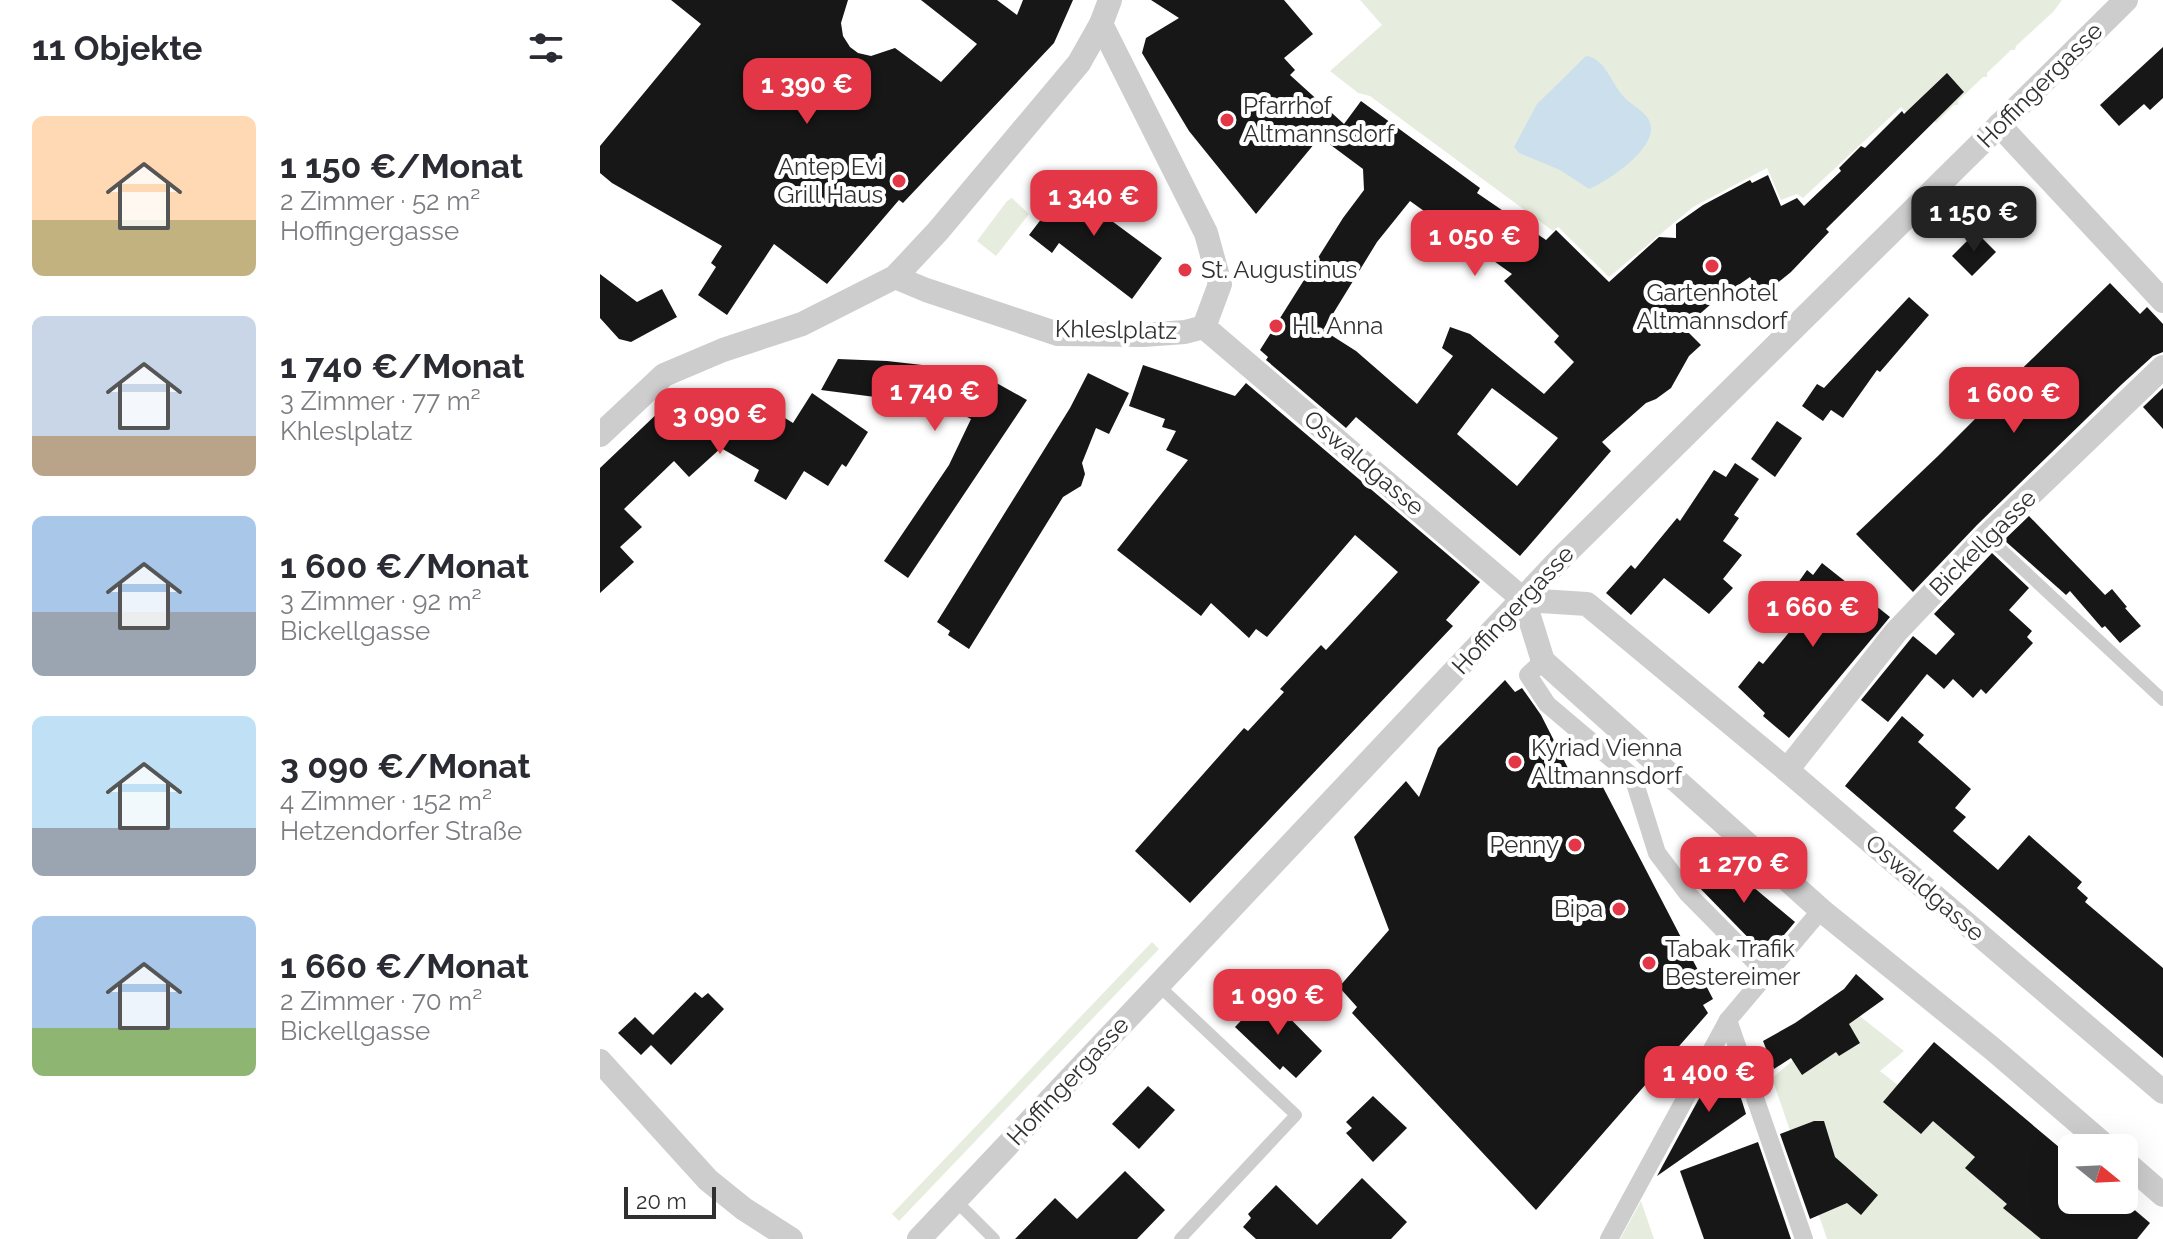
<!DOCTYPE html>
<html lang="de">
<head>
<meta charset="utf-8">
<style>
  body { margin:0; font-family:Raleway,sans-serif; background:#f2f2f3; color:#2b2b33; height:100vh; display:flex; flex-direction:column; font-size:30px; white-space:nowrap }
  * { box-sizing:border-box; margin:0 }
  p { font-size:26px; color:#7c7c81 }
  .icon { flex:none; width:44px; height:44px; fill:none; stroke:currentColor; stroke-width:2; stroke-linecap:round; stroke-linejoin:round }
  .map { position:relative; flex:1; overflow:hidden }
  .panel { display:flex; flex-direction:column; background:#fff; width:600px }
  .panel>* { flex:none }
  .needle { width:52px; rotate:108deg }
  .tools { position:absolute; left:1458px; top:1134px; display:grid; gap:16px }
  .tools a { display:grid; place-items:center; width:80px; height:80px; border-radius:12px; background:#fff; box-shadow:0 8px 32px #0002; font-size:40px }
  .scale { position:absolute; left:24px; bottom:20px; width:92px; box-sizing:border-box; padding-left:8px; border:4px solid #303030; border-top:0; font-size:22px; line-height:28px; white-space:nowrap; color:#303030; -webkit-text-stroke:6px #fff; paint-order:stroke }
  .price { position:absolute; translate:-50% -68px; padding:0 18px; border-radius:16px; background:#e33646; color:#fff; font-size:26px; line-height:52px; filter:drop-shadow(0 2px 4px #0008) }
  .price::after { content:''; position:absolute; left:50%; top:48px; width:24px; height:18px; margin-left:-12px; background:inherit; clip-path:polygon(0 0,100% 0,50% 100%) }
  .price.selected { background:#222; color:#fff }
  ul { padding:0; list-style:none }
  li { display:flex; align-items:center; gap:24px; height:200px; padding:0 32px }
  li span { display:grid; place-items:center; flex:none; width:224px; height:160px; border-radius:12px; color:#555 }
  li>.icon { margin-inline-start:auto }
  span .icon { width:96px; height:96px; fill:#fffc; stroke-width:1 }
  li b { font-size:34px }
  h2 { display:flex; justify-content:space-between; align-items:center; height:96px; padding:0 32px; font-size:34px }
  main { display:flex; flex:1; min-height:0 }
  .map>svg:first-child { display:block }
  .green { fill:#e6edde }
  .water { fill:#cbe0ec }
  .building { fill:#171717; fill-rule:evenodd }
  .lines { fill:none; stroke-linecap:round; stroke-linejoin:round }
  .service { stroke:#cdcdcd; stroke-width:12 }
  .pedestrian { stroke:#cdcdcd; stroke-width:18 }
  .minor { stroke:#cdcdcd; stroke-width:24 }
  .poi-dot { fill:#e33646; stroke:#fff; stroke-width:3 }
  .labels { text-anchor:middle; stroke-width:8; stroke-linejoin:round; paint-order:stroke }
  .street-label { font-size:24px; fill:#303030; stroke:#fff }
  .poi-label { font-size:24px; fill:#303030; stroke:#fff; text-anchor:start }
</style>
</head>
<body>
<main>
<section class="panel">
<h2>11 Objekte<svg class="icon" aria-label="filters" viewBox="0 0 24 24"><path d="M4 7h16M4 17h16"/><circle cx="9" cy="7" r="2"/><circle cx="15" cy="17" r="2"/></svg></h2>
<ul>
<li><span style="background:linear-gradient(#ffd9b3 65%,#c2b280 0)"><svg class="icon" aria-label="home" viewBox="0 0 24 24"><path d="M3 11l9-7 9 7M6 9v11h12V9"/></svg></span><div><b>1 150 €/Monat</b><p>2 Zimmer · 52 m²</p><p>Hoffingergasse</p></div></li>
<li><span style="background:linear-gradient(#c9d6e8 75%,#b9a48a 0)"><svg class="icon" aria-label="home" viewBox="0 0 24 24"><path d="M3 11l9-7 9 7M6 9v11h12V9"/></svg></span><div><b>1 740 €/Monat</b><p>3 Zimmer · 77 m²</p><p>Khleslplatz</p></div></li>
<li><span style="background:linear-gradient(#a9c7e8 60%,#9aa5b1 0)"><svg class="icon" aria-label="home" viewBox="0 0 24 24"><path d="M3 11l9-7 9 7M6 9v11h12V9"/></svg></span><div><b>1 600 €/Monat</b><p>3 Zimmer · 92 m²</p><p>Bickellgasse</p></div></li>
<li><span style="background:linear-gradient(#bfe0f5 70%,#9aa5b1 0)"><svg class="icon" aria-label="home" viewBox="0 0 24 24"><path d="M3 11l9-7 9 7M6 9v11h12V9"/></svg></span><div><b>3 090 €/Monat</b><p>4 Zimmer · 152 m²</p><p>Hetzendorfer Straße</p></div></li>
<li><span style="background:linear-gradient(#a9c7e8 70%,#8fb573 0)"><svg class="icon" aria-label="home" viewBox="0 0 24 24"><path d="M3 11l9-7 9 7M6 9v11h12V9"/></svg></span><div><b>1 660 €/Monat</b><p>2 Zimmer · 70 m²</p><p>Bickellgasse</p></div></li>
</ul>
</section>
<div class="map">
<svg width="1563" height="1239" viewBox="0 0 1563 1239">
  <rect width="100%" height="100%" fill="#fff"/>
  <!-- green -->
  <g class="green">
    <path d="M760,0h702l-9,12 -37,34 -1,4h-4l-24,23v4h-4l-25,24v4h-4l-18,18 -17,-17 -12,7 -6,-6 -98,91 -6,-4 -16,6 -14,-32 -74,39 -84,70 -51,-50 -5,4 -183,-135 -12,-3 -28,-22 52,-46z"/>
    <path d="M412,198l17,16 -33,42 -19,-15 30,-40z"/>
    <path d="M552,942l7,7 -260,272 -7,-7z"/>
    <path d="M1252,1010l52,41 -24,20 214,168h-267l-55,-161z"/>
    <path d="M1041,1201l13,38h-34z"/>
  </g>
  <!-- water -->
  <path class="water" d="M986,56c17,2 24,22 33,35 7,11 20,16 28,26 20,26 -39,64 -58,72l-29,-19 -41,-17 -5,-6 23,-43z"/>
  <!-- building -->
  <g class="building">
    <path d="M71,0h177l-7,23 2,13 7,11 8,6 13,3 24,-8 46,34 36,-38 -56,-44h76l20,15 6,-15h50l-19,43 -151,160 -4,-3 -72,84 -53,-40 -47,71 -29,-20 18,-28 -5,-4 11,-17 -110,-63 -12,-10v-27l101,-122z"/>
    <path d="M551,0h133l29,34 -29,24 11,12 -5,5 54,49 17,-23 119,87 -3,5 69,47 10,-10 53,52 50,-45 17,1v-14l27,-19 47,-25 2,3 16,-8 13,31 16,-8 7,8 37,-35 -2,-3 22,-22 4,2 37,-37 2,3 43,-41 17,19 -138,137 3,3 -38,40 -30,24 -11,-19 -39,27 -27,24 17,17 -12,11 -18,32 -15,11 -10,4 -44,39 9,9 -91,105 -164,-139 -10,11 -80,-68 2,-3 -8,-7 83,-132 21,-28 -1,-21 -43,-32 -64,77 -67,-83 -47,-78 4,-15 33,-20zM810,201l102,73 -8,7 55,55 -5,6 20,20 -30,32 -74,-60 -20,-7 -8,21 11,8 -36,48 -61,-53 -33,-21 54,-88zM892,388l66,50 -41,48 -60,-52z"/>
    <path d="M1563,47v51l-13,12 -6,-6 -25,22 -19,-21z"/>
    <path d="M474,175l30,27 -7,8 65,48 -30,41 -73,-56 -7,10 -23,-18 13,-17 -3,-3 17,-24 5,2z"/>
    <path d="M1376,232l20,20 -24,24 -20,-20z"/>
    <path d="M0,274l37,28 25,-13 15,28 -46,25 -12,-3 -19,-21z"/>
    <path d="M1510,283l30,31 7,-7 16,17v28l-10,4 -32,29 -144,140 -64,67 -57,-58 82,-78 63,-63 -2,-2z"/>
    <path d="M1309,297l20,18 -49,57 -3,-2 -34,48 -12,-8 -8,11 -21,-15 15,-22 7,4z"/>
    <path d="M238,359l49,2 97,11v4l43,24 -119,178 -24,-17 65,-96 22,-46 -26,-13 -124,-16z"/>
    <path d="M543,365l92,31 11,-13 234,199 -34,38 7,6 -263,277 -55,-52 109,-123 4,3 36,-39 -4,-3 41,-44 5,5 72,-78 -43,-37 -88,102 -11,-8 -7,9 -38,-35 -10,13 -84,-66 71,-90 -22,-10 10,-19 -14,-4 3,-8 -36,-13z"/>
    <path d="M488,373l41,20 -20,41 -13,-6 -14,35 3,11 -4,12 -18,11 -94,152 -21,-14 2,-4 -13,-9 133,-214z"/>
    <path d="M137,388l56,35 19,-30 56,39 -22,35 -4,-3 -14,22 -24,-15 -18,29 -32,-19 5,-11 -38,-22 -32,29 -15,-16 -50,48 18,18 -22,20 14,15 -34,31v-125l63,-60 21,-16 23,23z"/>
    <path d="M1563,388v41l-20,-22z"/>
    <path d="M1177,421l25,17 -27,39 -24,-18z"/>
    <path d="M1135,463l24,16 -25,36 5,3 -16,23 19,14 -19,24 10,9 -24,26 -45,-36 -33,37 -25,-22 25,-28 4,4 42,-51 3,3 34,-51 12,7z"/>
    <path d="M1429,516l76,79 7,-6 15,18 -2,1 16,18 -21,17 -15,-17 -3,2 -32,-37 -4,4 -62,-55z"/>
    <path d="M1392,553l37,35 -20,22 23,21 -5,6 6,6 -47,51 -5,-5 -8,9 -20,-19 -9,10 -17,-15 -39,48 -27,-22 52,-64 23,19 19,-21 -21,-20z"/>
    <path d="M1222,563l68,54 -101,121 -26,-22 2,-3 -27,-26 21,-26 4,3 42,-51 -19,-13 21,-30 6,5z"/>
    <path d="M905,680l10,12 7,-4 19,27 31,61 21,-8 120,231 -10,6 5,8 -172,197 -184,-197 5,-6 -18,-20 50,-57 -35,-93 52,-56 13,16 19,-49z"/>
    <path d="M1302,716l22,19 -6,7 53,47 -16,19 11,9 -13,14 45,39 31,-35 53,47 -5,6 11,10 -3,4 78,66v90l-318,-272z"/>
    <path d="M1115,855l80,67 -29,34 -74,-76z"/>
    <path d="M1256,974l28,25 -35,25 11,19 -21,13 -3,-4 -34,23 -11,-17 -17,11 -11,-28 32,-18 49,-34z"/>
    <path d="M95,992l7,6 6,-5 16,16 -53,56 -20,-20 -10,10 -23,-22 17,-16 18,18z"/>
    <path d="M666,994l56,57 -26,27 -13,-12 -3,4 -45,-43z"/>
    <path d="M1334,1042l138,116v42h51l27,23 -13,16h-96l-38,-31 4,-4 -42,-36 10,-11 -42,-36 -12,13 -38,-32z"/>
    <path d="M1121,1058l8,2 17,54 -89,62z"/>
    <path d="M548,1086l27,24 -36,39 -27,-25z"/>
    <path d="M773,1096l34,32 -34,34 -27,-29 6,-5 -6,-6z"/>
    <path d="M1214,1121h10l11,36 43,38 -17,20 -14,-12 -37,16 -30,-85z"/>
    <path d="M1158,1142l33,97h-87l-24,-68z"/>
    <path d="M525,1171l40,39 -28,29h-122l40,-41 22,21z"/>
    <path d="M762,1178l45,44 -16,17h-135l-13,-12 8,-9 -3,-4 28,-29 41,40z"/>
  </g>
  <g class="lines">
    <!-- service -->
    <g class="service">
      <path d="M1387,536l176,164"/>
      <path d="M559,986l137,129 -116,124"/>
      <path d="M355,1200l39,39"/>
    </g>
    <!-- pedestrian -->
    <g class="pedestrian">
      <path d="M943,661l-15,14 19,29 86,73 24,76 31,41 78,79"/>
      <path d="M1009,1239l119,-219"/>
      <path d="M1204,1239l-76,-219 93,-110"/>
    </g>
    <!-- minor -->
    <g class="minor">
      <path d="M501,24l105,209 14,51 -16,43"/>
      <path d="M1399,125l164,176"/>
      <path d="M295,277l31,13 132,44 85,1 42,-3 19,-5"/>
      <path d="M604,327l320,273 19,61 278,249 173,140 114,98"/>
      <path d="M0,435l64,-60 59,-25 79,-26 93,-47 43,-46 141,-168 22,-39 9,-24"/>
      <path d="M924,600l63,4 200,166 376,322"/>
      <path d="M1187,770l109,-138 91,-96 176,-169"/>
      <path d="M0,1061l108,119 36,29 47,30"/>
      <path d="M1524,1161l39,34"/>
      <path d="M319,1239l643,-682 564,-557"/>
    </g>
  </g>
  <!-- markers -->
  <g class="poi-dot">
    <circle cx="627" cy="120" r="8"/>
    <circle cx="299" cy="181" r="8"/>
    <circle cx="1112" cy="266" r="8"/>
    <circle cx="585" cy="270" r="8"/>
    <circle cx="676" cy="326" r="8"/>
    <circle cx="915" cy="762" r="8"/>
    <circle cx="975" cy="845" r="8"/>
    <circle cx="1019" cy="909" r="8"/>
    <circle cx="1049" cy="963" r="8"/>
  </g>
  <g class="labels">
    <!-- street labels -->
    <g class="street-label">
      <text transform="translate(1440 85) rotate(-45)" y="8">Hoffingergasse</text>
      <text transform="translate(516 330) rotate(1)" y="8">Khleslplatz</text>
      <text transform="translate(764 463) rotate(40)" y="8">Oswaldgasse</text>
      <text transform="translate(1383 543) rotate(-45)" y="8">Bickellgasse</text>
      <text transform="translate(913 610) rotate(-47)" y="8">Hoffingergasse</text>
      <text transform="translate(1325 888) rotate(41)" y="8">Oswaldgasse</text>
      <text transform="translate(468 1081) rotate(-47)" y="8">Hoffingergasse</text>
    </g>
    <!-- poi labels -->
    <g class="poi-label">
      <text x="643" y="114">Pfarrhof<tspan x="643" dy="28">Altmannsdorf</tspan></text>
      <text x="283" y="175" text-anchor="end">Antep Evi<tspan x="283" dy="28">Grill Haus</tspan></text>
      <text x="601" y="278">St. Augustinus</text>
      <text x="1112" y="301" text-anchor="middle">Gartenhotel<tspan x="1112" dy="28">Altmannsdorf</tspan></text>
      <text x="692" y="334">Hl. Anna</text>
      <text x="931" y="756">Kyriad Vienna<tspan x="931" dy="28">Altmannsdorf</tspan></text>
      <text x="959" y="853" text-anchor="end">Penny</text>
      <text x="1003" y="917" text-anchor="end">Bipa</text>
      <text x="1065" y="957">Tabak Trafik<tspan x="1065" dy="28">Bestereimer</tspan></text>
    </g>
  </g>
</svg>
<div class="tools">
<a><svg class="needle" viewBox="-14 -14 28 28"><path d="M0-13l5 13h-10z" fill="#e53935"/><path d="M0 13l5-13h-10z" fill="#7c7c81"/></svg></a>
</div>
<div class="scale">20 m</div>
<b class="price" style="left:207px;top:126px">1 390 €</b>
<b class="price" style="left:494px;top:238px">1 340 €</b>
<b class="price selected" style="left:1374px;top:254px">1 150 €</b>
<b class="price" style="left:875px;top:278px">1 050 €</b>
<b class="price" style="left:335px;top:433px">1 740 €</b>
<b class="price" style="left:1414px;top:435px">1 600 €</b>
<b class="price" style="left:120px;top:456px">3 090 €</b>
<b class="price" style="left:1213px;top:649px">1 660 €</b>
<b class="price" style="left:1144px;top:905px">1 270 €</b>
<b class="price" style="left:678px;top:1037px">1 090 €</b>
<b class="price" style="left:1109px;top:1114px">1 400 €</b>
</div>
</main>
</body>
</html>
